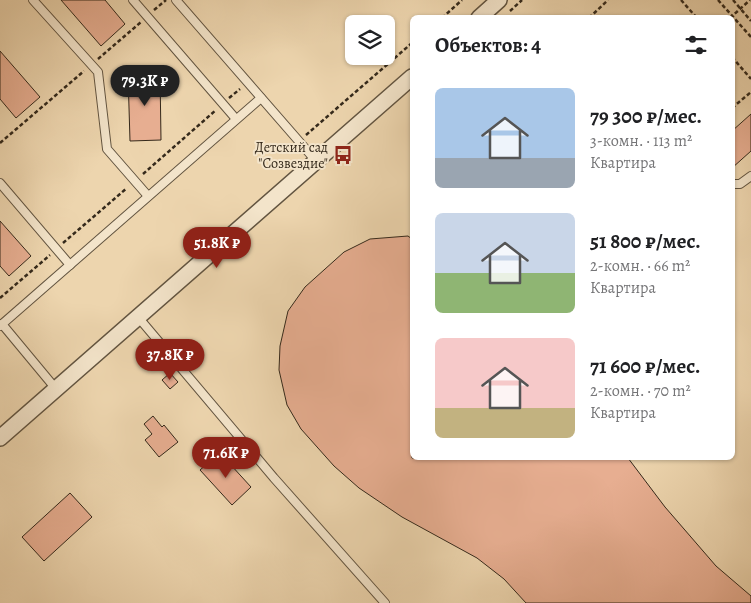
<!DOCTYPE html>
<html lang="ru">
<head>
<meta charset="utf-8">
<style>
  body { margin:0; font-family:Alegreya,serif; background:#f6f6f6; color:#202124; height:100vh; display:flex; flex-direction:column; font-size:19px; white-space:nowrap }
  * { box-sizing:border-box; margin:0 }
  p { font-size:16px; color:#757577 }
  .icon { flex:none; width:28px; height:28px; fill:none; stroke:currentColor; stroke-width:2; stroke-linecap:round; stroke-linejoin:round }
  .map { position:relative; flex:1; overflow:hidden }
  .side { position:absolute; left:410px; top:15px; width:325px; height:445px; display:flex; flex-direction:column; background:#fff; border-radius:8px; box-shadow:0 1px 4px #0004 }
  .side>* { flex:none }
  .buttons { position:absolute; left:345px; top:15px; display:grid; gap:10px }
  .buttons a { display:grid; place-items:center; width:50px; height:50px; border-radius:8px; background:#fff; box-shadow:0 1px 4px #0004; font-size:25px }
  .price { position:absolute; translate:-50% -42px; padding:0 11px; border-radius:18px; background:#8f2418; color:#fff; font-size:16px; line-height:32px; filter:drop-shadow(0 1px 2px #0008) }
  .price::after { content:''; position:absolute; left:50%; top:30px; width:15px; height:11px; margin-left:-8px; background:inherit; clip-path:polygon(0 0,100% 0,50% 100%) }
  .price.on { background:#222; color:#fff }
  ul { padding:0; list-style:none }
  li { display:flex; align-items:center; gap:15px; height:125px; padding:0 25px }
  li span { display:grid; place-items:center; flex:none; width:140px; height:100px; border-radius:8px; color:#555 }
  li>.icon { margin-inline-start:auto }
  span .icon { width:60px; height:60px; fill:#fffc; stroke-width:1 }
  li b { font-size:21px }
  h2 { display:flex; justify-content:space-between; align-items:center; height:60px; padding:0 25px; font-size:21px }
  .map>svg:first-child { display:block }
  .building { fill:#e7ae91; stroke:#34291b }
  .lines { fill:none; stroke-linecap:round; stroke-linejoin:round }
  .lane-casing { stroke:#625440; stroke-width:10 }
  .street-casing { stroke:#625440; stroke-width:18 }
  .path { stroke:#34291b; stroke-width:2.5; stroke-dasharray:4 2.5; stroke-linecap:butt }
  .lane { stroke:#f3e4ca; stroke-width:8 }
  .street { stroke:#f3e4ca; stroke-width:15 }
  .labels { text-anchor:middle; stroke-width:4; stroke-linejoin:round; paint-order:stroke }
  .poi-label { font-size:14px; fill:#34291b; stroke:#f3e4ca; text-anchor:end }
</style>
</head>
<body>
<div class="map">
<svg width="751" height="603" viewBox="0 0 751 603">
  <rect width="100%" height="100%" fill="#edd5ae"/>
  <filter id="stains"><feTurbulence type="fractalNoise" baseFrequency=".004" numOctaves="4"/><feColorMatrix values="0 0 0 0 .2 0 0 0 0 .09 0 0 0 0 .02 0 0 0 .5 -.17"/></filter>
  <radialGradient id="worn" r=".72"><stop offset=".6" stop-color="#630" stop-opacity="0"/><stop offset="1" stop-color="#630" stop-opacity=".3"/></radialGradient>
  <!-- building -->
  <g class="building">
    <path d="M61,0h44l20,24 -24,22z"/>
    <path d="M0,51l40,46 -24,21 -16,-19z"/>
    <path d="M128,74h32l1,66 -31,1z"/>
    <path d="M751,114v37l-19,17v-37z"/>
    <path d="M0,221l31,35 -22,20 -9,-10z"/>
    <path d="M408,236l4,3v219h216l37,49 51,59 35,30v7h-225l-22,-24 -27,-21 -75,-41 -43,-29 -25,-22 -33,-37 -14,-24 -8,-35 1,-24 8,-35 17,-24 39,-35 26,-13z"/>
    <path d="M170,373l8,9 -8,7 -8,-9z"/>
    <path d="M153,416l9,11 2,-2 14,17 -19,15 -14,-17 7,-6 -8,-10z"/>
    <path d="M220,453l31,34 -19,18 -32,-35z"/>
    <path d="M70,493l22,24 -48,44 -22,-24z"/>
  </g>
  <g class="lines">
    <!-- lane casing -->
    <g class="lane-casing">
      <g id="lane">
        <path d="M33,0l65,72 9,77 41,47"/>
        <path d="M133,0l103,119"/>
        <path d="M176,0l141,162"/>
        <path d="M0,183l70,82"/>
        <path d="M732,184h8l11,-8"/>
        <path d="M138,317l136,161 111,125"/>
        <path d="M2,324l54,65"/>
        <path d="M0,326l261,-228"/>
      </g>
    </g>
    <!-- street casing -->
    <g class="street-casing">
      <g id="street">
        <path d="M479,18l20,-18"/>
        <path d="M0,438l412,-361"/>
      </g>
    </g>
    <!-- path -->
    <g class="path">
      <path d="M681,0l16,18"/>
      <path d="M718,0l33,37"/>
      <path d="M733,0l18,21"/>
      <path d="M154,10l12,-10"/>
      <path d="M510,11l12,-11"/>
      <path d="M442,18l20,-18"/>
      <path d="M589,18l19,-18"/>
      <path d="M730,18l20,-18"/>
      <path d="M732,57l19,22"/>
      <path d="M98,59l43,-37"/>
      <path d="M229,98l11,-9"/>
      <path d="M732,108l19,-16"/>
      <path d="M306,135l106,-92"/>
      <path d="M0,143l84,-72"/>
      <path d="M143,174l73,-64"/>
      <path d="M63,243l64,-55"/>
      <path d="M0,298l50,-43"/>
    </g>
    <!-- lane -->
    <use href="#lane" class="lane"/>
    <!-- street -->
    <use href="#street" class="street"/>
  </g>
  <!-- icons -->
  <defs>
    <g id="bus-bare" transform="scale(1.5)"><path d="M-5-6H5V4H4V6H2V4H-2V6H-4V4H-5ZM-3.5-4V0h7V-4ZM-3.5 1.2v1.5H-2V1.2ZM2 1.2v1.5H3.5V1.2Z" fill="#8f2418" stroke="#f3e4ca" stroke-width="2.5" paint-order="stroke"/></g>
  </defs>
  <g fill-rule="evenodd">
    <use href="#bus-bare" x="343" y="155"/>
  </g>
  <g class="labels">
    <!-- poi labels -->
    <g class="poi-label">
      <text x="328" y="152">Детский сад<tspan x="328" dy="16">"Созвездие"</tspan></text>
    </g>
  </g>
  <rect width="100%" height="100%" filter="url(#stains)"/>
  <rect width="100%" height="100%" fill="url(#worn)"/>
</svg>
<div class="buttons">
<a><svg class="icon" aria-label="layers" viewBox="0 0 24 24"><path d="M12 4l9 5-9 5-9-5zM3 14l9 5 9-5"/></svg></a>
</div>
<b class="price on" style="left:145px;top:107px">79.3K ₽</b>
<b class="price" style="left:217px;top:269px">51.8K ₽</b>
<b class="price" style="left:170px;top:381px">37.8K ₽</b>
<b class="price" style="left:226px;top:479px">71.6K ₽</b>
<section class="side">
<h2>Объектов: 4<svg class="icon" aria-label="filters" viewBox="0 0 24 24"><path d="M4 7h16M4 17h16"/><circle cx="9" cy="7" r="2"/><circle cx="15" cy="17" r="2"/></svg></h2>
<ul>
<li><span style="background:linear-gradient(#a9c7e8 70%,#9aa5b1 0)"><svg class="icon" aria-label="home" viewBox="0 0 24 24"><path d="M3 11l9-7 9 7M6 9v11h12V9"/></svg></span><div><b>79 300 ₽/мес.</b><p>3-комн. · 113 m²</p><p>Квартира</p></div></li>
<li><span style="background:linear-gradient(#c9d6e8 60%,#8fb573 0)"><svg class="icon" aria-label="home" viewBox="0 0 24 24"><path d="M3 11l9-7 9 7M6 9v11h12V9"/></svg></span><div><b>51 800 ₽/мес.</b><p>2-комн. · 66 m²</p><p>Квартира</p></div></li>
<li><span style="background:linear-gradient(#f6c9c9 70%,#c2b280 0)"><svg class="icon" aria-label="home" viewBox="0 0 24 24"><path d="M3 11l9-7 9 7M6 9v11h12V9"/></svg></span><div><b>71 600 ₽/мес.</b><p>2-комн. · 70 m²</p><p>Квартира</p></div></li>
</ul>
</section>
</div>
</body>
</html>
